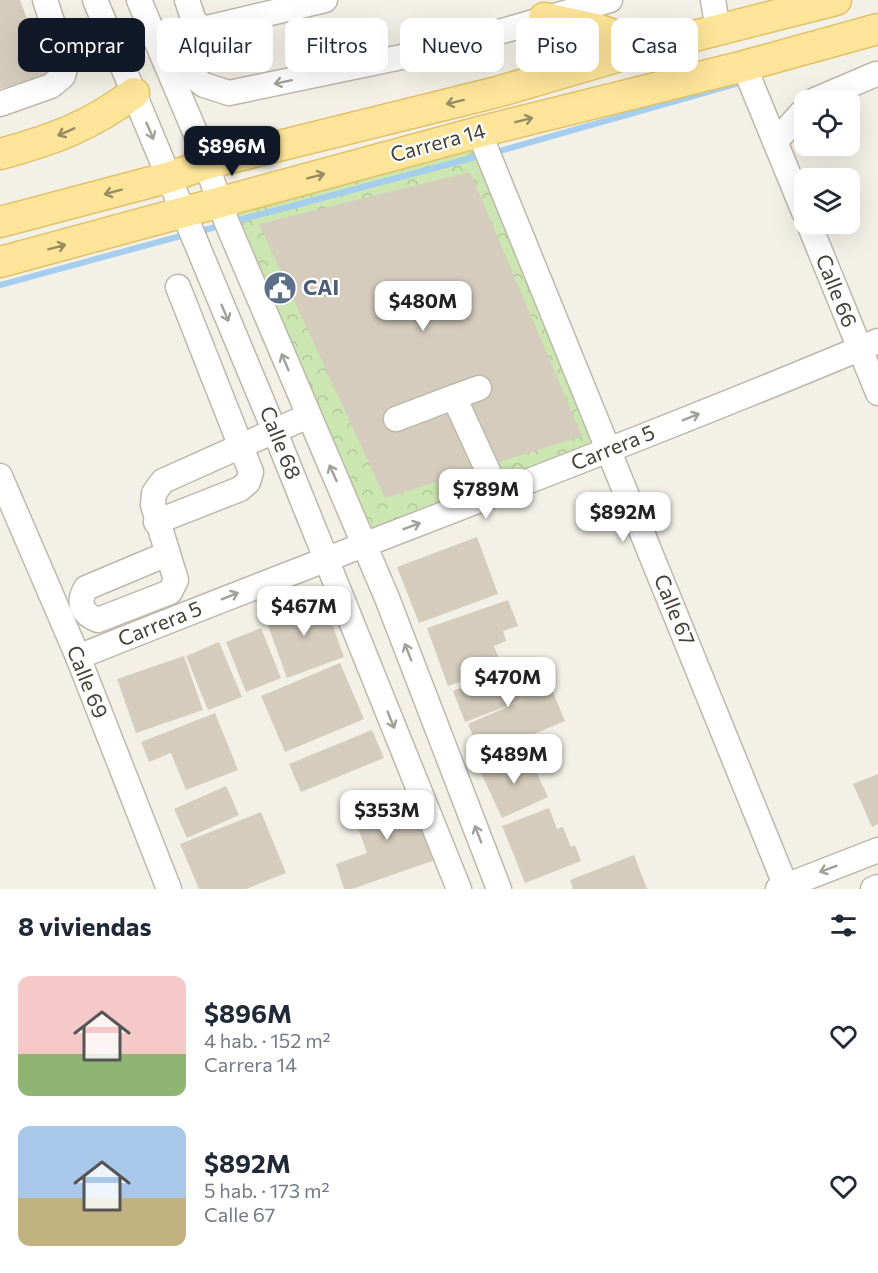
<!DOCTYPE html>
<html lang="es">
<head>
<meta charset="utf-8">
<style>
  body { margin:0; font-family:Commissioner,sans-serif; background:#f6f6f7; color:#1f2937; height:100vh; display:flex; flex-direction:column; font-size:22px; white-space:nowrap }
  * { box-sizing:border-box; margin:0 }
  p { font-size:20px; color:#747a83 }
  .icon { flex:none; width:33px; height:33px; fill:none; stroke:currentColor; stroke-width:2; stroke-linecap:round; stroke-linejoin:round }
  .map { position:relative; height:889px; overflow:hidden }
  .details { display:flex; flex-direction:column; background:#fff; flex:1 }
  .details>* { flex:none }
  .top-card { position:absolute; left:18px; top:18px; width:843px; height:54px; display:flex; gap:12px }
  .buttons { position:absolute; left:794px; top:90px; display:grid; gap:12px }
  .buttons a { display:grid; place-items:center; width:66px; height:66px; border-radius:12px; background:#fff; box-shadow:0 6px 24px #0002; font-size:30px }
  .price { position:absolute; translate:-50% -51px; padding:0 14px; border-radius:12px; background:#fff; color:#222; font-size:20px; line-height:39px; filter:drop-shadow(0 2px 3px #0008) }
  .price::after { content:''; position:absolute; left:50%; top:36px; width:18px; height:14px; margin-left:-9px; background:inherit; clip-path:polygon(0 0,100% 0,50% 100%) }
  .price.active { background:#111827; color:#fff }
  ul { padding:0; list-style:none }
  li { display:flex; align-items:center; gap:18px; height:150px; padding:0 18px }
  li span { display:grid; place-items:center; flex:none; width:168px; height:120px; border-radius:12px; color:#555 }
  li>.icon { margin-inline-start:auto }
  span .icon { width:72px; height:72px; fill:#fffc; stroke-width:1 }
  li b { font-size:26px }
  h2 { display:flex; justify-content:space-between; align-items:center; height:72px; padding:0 18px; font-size:26px }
  .tag { padding:0 21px; border-radius:12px; background:#fff; box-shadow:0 6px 24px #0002; font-size:21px; line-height:54px }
  .tag.active { background:#111827; color:#fff }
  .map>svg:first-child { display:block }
  .park { fill:url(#park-crowns) }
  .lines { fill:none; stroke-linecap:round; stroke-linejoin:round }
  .stream { stroke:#a5cdee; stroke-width:6 }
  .building { fill:#d5ccbd }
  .minor-casing { stroke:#beb8aa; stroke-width:27 }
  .major-casing { stroke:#e1c268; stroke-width:33 }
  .minor { stroke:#fff; stroke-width:24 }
  .major { stroke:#fce498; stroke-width:30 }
  .oneway { stroke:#a2a09a }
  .oneway2 { stroke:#988a62 }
  .labels { text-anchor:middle; stroke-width:4.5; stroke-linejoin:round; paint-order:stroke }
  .street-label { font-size:21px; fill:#464136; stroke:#fff }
  .service-label { font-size:21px; font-weight:bold; fill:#4e5e75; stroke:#fff; text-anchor:start }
</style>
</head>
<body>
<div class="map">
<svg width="878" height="889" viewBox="0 0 878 889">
  <defs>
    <pattern id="park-crowns" width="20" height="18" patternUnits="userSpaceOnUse" patternTransform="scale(1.5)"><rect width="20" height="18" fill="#cce6b1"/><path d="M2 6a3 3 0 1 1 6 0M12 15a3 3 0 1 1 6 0" fill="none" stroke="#b1c699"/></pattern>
  </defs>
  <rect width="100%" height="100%" fill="#f3f0e7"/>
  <!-- park -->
  <path class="park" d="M479,132l130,318 -245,94 -145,-341z"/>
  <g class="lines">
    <!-- stream -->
    <g class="stream">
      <path d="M493,153l253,-72"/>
      <path d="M232,222l251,-67"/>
      <path d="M198,232l24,-7"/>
      <path d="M0,285l188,-51"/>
    </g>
  </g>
  <!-- building -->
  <g class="building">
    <path d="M0,0h20l28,76 -48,13z"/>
    <path d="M470,172l112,264 -197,62 -126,-274z"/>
    <path d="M477,537l21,57 -79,29 -22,-56z"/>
    <path d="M322,596l22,61 -57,21 -22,-61z"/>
    <path d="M508,600l10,26 -15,5 3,10 -12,5 8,21 -54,19 -21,-58z"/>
    <path d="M261,628l20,50 -35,14 -20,-50z"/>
    <path d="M219,642l23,55 -34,13 -22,-54z"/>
    <path d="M184,656l19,54 -67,23 -19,-54z"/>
    <path d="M533,661l12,31 7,-2 13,31 -83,35 -14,-32 62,-27 -65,25 -12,-31z"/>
    <path d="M340,663l24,56 -79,33 -24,-56z"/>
    <path d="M215,713l23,57 -52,20 -15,-37 -22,9 -8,-20z"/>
    <path d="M372,730l12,28 -83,34 -12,-28z"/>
    <path d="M527,752l21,45 -46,21 -21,-45z"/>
    <path d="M878,774v50l-6,3 -19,-43z"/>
    <path d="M226,786l13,29 -52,23 -13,-29z"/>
    <path d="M409,788l26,72 -83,29h-8l-8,-25 31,-11 -16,-44z"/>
    <path d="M549,808l8,21 6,-2 8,20 4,-2 6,16 -56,22 -23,-57z"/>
    <path d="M261,812l25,61 -40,16h-47l-19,-45z"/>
    <path d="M634,855l13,34h-74l-3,-9z"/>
  </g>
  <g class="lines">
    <!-- minor casing -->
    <g class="minor-casing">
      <g id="minor">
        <path d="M95,0l180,432 184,457"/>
        <path d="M139,0l56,132 32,91 160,375 112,291"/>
        <path d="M187,0l7,21 9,8 122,-29"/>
        <path d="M713,0l5,30"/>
        <path d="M162,53l42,32 25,8 211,-44 170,-49"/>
        <path d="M744,66l60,146"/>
        <path d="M815,100l61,-26"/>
        <path d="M0,104l51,-18 12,-10 3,-12 -21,-64"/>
        <path d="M479,132l308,757"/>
        <path d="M775,142l29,-32"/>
        <path d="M809,224l69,169"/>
        <path d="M454,397l25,-9"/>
        <path d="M396,419l58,-22 44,96"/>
        <path d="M0,476l78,181 91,232"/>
        <path d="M156,522l84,-33 8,-7 3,-10 -73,-185"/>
        <path d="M167,554l-81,34c-9,15 -4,26 12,32l72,-28 6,-12 -23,-75 1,-12 9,-12 145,-65"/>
        <path d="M78,657c266,-107 536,-205 800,-316"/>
        <path d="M778,889l100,-39"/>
        <path d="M873,889l5,-2"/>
      </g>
    </g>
    <!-- major casing -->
    <g class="major-casing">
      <g id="major">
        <path d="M544,18l56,12 47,18"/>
        <path d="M0,154c52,-14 91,-28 134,-61"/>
        <path d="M0,222l170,-45 36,-13 291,-72 150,-44 189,-48"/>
        <path d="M0,262l479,-130 265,-66 134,-37"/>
      </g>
    </g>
    <!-- minor -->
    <use href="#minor" class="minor"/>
    <!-- major -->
    <use href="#major" class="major"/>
  </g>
  <!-- one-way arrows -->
  <defs><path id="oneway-shaft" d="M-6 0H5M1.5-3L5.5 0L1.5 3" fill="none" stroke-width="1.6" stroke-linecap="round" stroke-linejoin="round" transform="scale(1.5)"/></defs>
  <g class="oneway">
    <use href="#oneway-shaft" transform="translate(283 82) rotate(168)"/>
    <use href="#oneway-shaft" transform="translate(150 131) rotate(67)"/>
    <use href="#oneway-shaft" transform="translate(225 313) rotate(67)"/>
    <use href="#oneway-shaft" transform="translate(285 362) rotate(-113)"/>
    <use href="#oneway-shaft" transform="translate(691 417) rotate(-22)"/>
    <use href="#oneway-shaft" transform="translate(333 473) rotate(-114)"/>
    <use href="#oneway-shaft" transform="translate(412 526) rotate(-21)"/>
    <use href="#oneway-shaft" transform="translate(230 596) rotate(-22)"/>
    <use href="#oneway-shaft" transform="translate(408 652) rotate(-111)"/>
    <use href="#oneway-shaft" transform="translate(391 720) rotate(68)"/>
    <use href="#oneway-shaft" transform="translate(478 834) rotate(-111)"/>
    <use href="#oneway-shaft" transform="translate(828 869) rotate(159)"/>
  </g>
  <g class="oneway2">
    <use href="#oneway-shaft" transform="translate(455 102) rotate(166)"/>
    <use href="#oneway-shaft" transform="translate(524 120) rotate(-14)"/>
    <use href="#oneway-shaft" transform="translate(66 132) rotate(156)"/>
    <use href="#oneway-shaft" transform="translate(316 176) rotate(-15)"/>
    <use href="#oneway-shaft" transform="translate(113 192) rotate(165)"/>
    <use href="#oneway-shaft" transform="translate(57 247) rotate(-15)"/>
  </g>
  <!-- icons -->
  <defs>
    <g id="civic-disc" transform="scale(1.725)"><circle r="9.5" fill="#5c6f8a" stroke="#fff"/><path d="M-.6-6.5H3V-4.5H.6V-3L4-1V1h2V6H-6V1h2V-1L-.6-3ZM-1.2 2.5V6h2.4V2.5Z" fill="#fff"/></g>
  </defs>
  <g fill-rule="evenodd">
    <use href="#civic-disc" x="280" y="288"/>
  </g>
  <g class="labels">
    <!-- street labels -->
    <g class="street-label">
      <text transform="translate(438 143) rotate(-15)" y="7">Carrera 14</text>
      <text transform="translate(836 291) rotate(68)" y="7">Calle 66</text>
      <text transform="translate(280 443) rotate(68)" y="7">Calle 68</text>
      <text transform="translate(613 448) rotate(-22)" y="7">Carrera 5</text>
      <text transform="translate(674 610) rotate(68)" y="7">Calle 67</text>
      <text transform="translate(160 624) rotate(-22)" y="7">Carrera 5</text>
      <text transform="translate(87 682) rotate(68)" y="7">Calle 69</text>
    </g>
    <!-- service labels -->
    <g class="service-label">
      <text x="303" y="295">CAI</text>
    </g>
  </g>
</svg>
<div class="buttons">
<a><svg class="icon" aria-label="locate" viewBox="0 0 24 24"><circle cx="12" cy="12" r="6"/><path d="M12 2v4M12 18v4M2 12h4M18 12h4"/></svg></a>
<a><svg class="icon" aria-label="layers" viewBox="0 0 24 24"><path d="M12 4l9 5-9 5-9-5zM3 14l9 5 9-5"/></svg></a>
</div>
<b class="price active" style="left:232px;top:177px">$896M</b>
<b class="price" style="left:423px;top:332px">$480M</b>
<b class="price" style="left:486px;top:520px">$789M</b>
<b class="price" style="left:623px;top:543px">$892M</b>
<b class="price" style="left:304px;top:637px">$467M</b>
<b class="price" style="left:508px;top:708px">$470M</b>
<b class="price" style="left:514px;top:785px">$489M</b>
<b class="price" style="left:387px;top:841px">$353M</b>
<div class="top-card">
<a class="tag active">Comprar</a>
<a class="tag">Alquilar</a>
<a class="tag">Filtros</a>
<a class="tag">Nuevo</a>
<a class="tag">Piso</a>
<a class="tag">Casa</a>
</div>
</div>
<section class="details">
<h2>8 viviendas<svg class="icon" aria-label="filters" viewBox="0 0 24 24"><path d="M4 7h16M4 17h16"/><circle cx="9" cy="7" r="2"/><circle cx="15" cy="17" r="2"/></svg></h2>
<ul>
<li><span style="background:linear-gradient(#f6c9c9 65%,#8fb573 0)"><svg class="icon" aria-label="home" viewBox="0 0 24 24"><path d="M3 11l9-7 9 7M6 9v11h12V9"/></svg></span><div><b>$896M</b><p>4 hab. · 152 m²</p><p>Carrera 14</p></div><svg class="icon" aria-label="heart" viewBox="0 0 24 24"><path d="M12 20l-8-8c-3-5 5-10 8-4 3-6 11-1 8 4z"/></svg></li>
<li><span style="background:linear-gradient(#a9c7e8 60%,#c2b280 0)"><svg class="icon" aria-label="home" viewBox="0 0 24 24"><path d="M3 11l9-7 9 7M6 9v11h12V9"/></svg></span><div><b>$892M</b><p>5 hab. · 173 m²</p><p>Calle 67</p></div><svg class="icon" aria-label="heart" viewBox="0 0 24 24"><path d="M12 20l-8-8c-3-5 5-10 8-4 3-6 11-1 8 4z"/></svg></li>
</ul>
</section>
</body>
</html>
